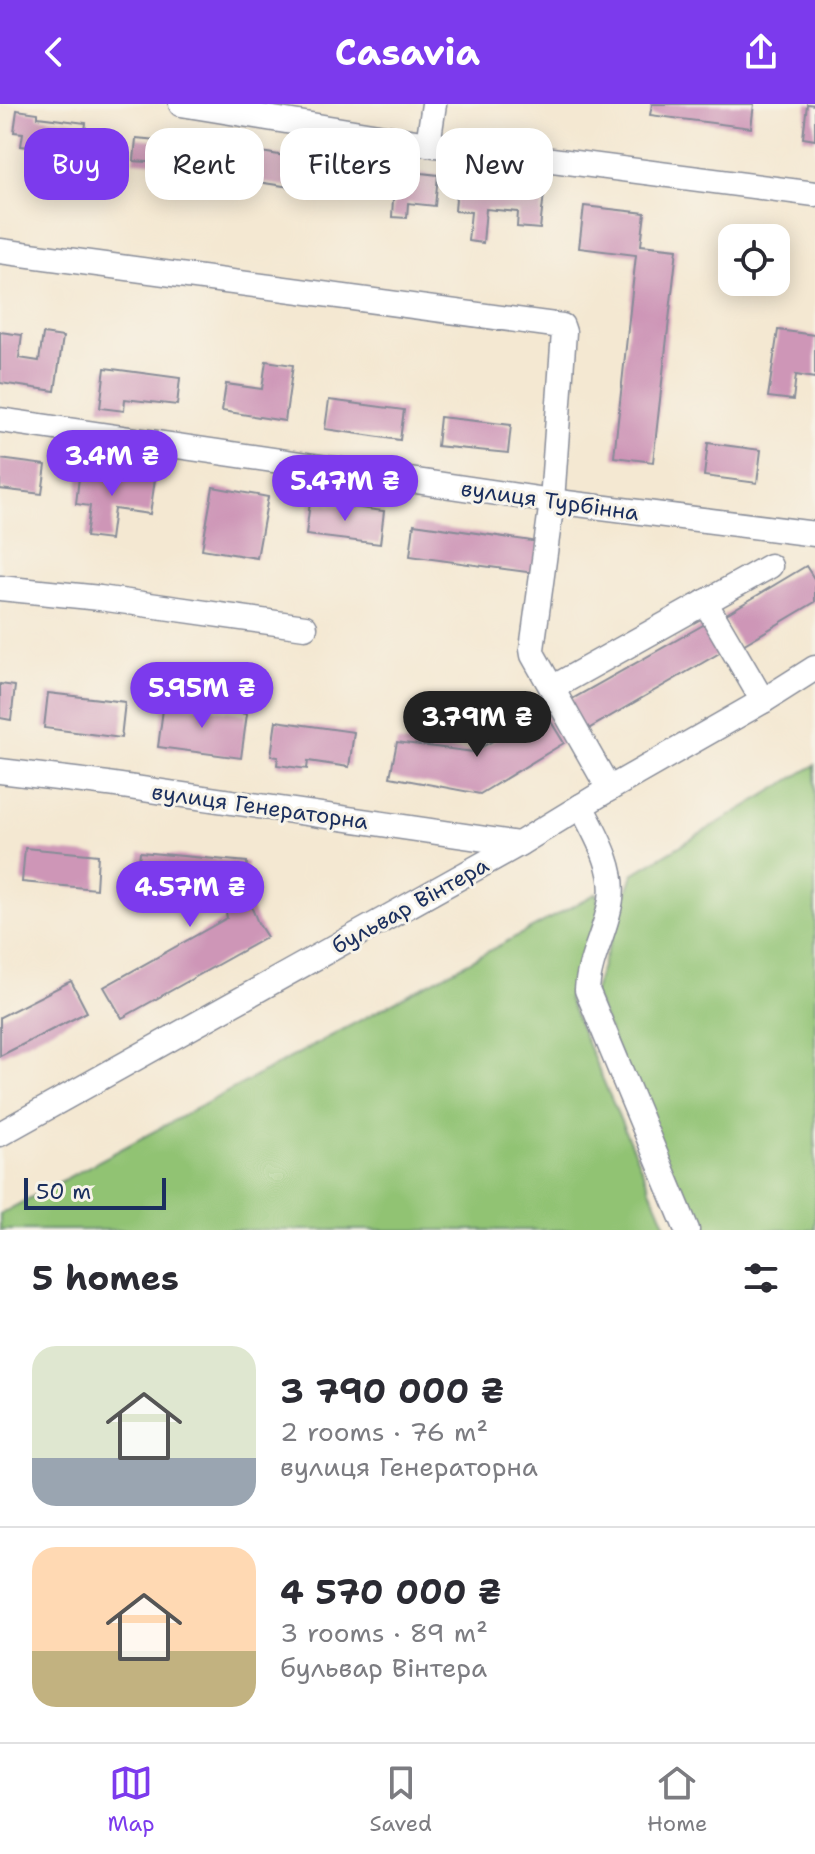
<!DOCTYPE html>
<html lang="en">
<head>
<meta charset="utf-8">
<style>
  body { margin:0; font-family:"Shantell Sans",sans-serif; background:#f2f2f3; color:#2b2b33; height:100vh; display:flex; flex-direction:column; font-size:30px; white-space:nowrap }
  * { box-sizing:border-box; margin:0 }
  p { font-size:26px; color:#7c7c81 }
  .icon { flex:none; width:44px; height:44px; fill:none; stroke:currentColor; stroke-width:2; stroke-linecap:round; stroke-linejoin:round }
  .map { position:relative; height:1126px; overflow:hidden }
  .drawer { display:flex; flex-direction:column; background:#fff; flex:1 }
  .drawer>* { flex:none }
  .top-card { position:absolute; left:24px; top:24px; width:768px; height:72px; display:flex; gap:16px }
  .buttons { position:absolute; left:718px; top:120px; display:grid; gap:16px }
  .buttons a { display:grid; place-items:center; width:72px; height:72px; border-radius:16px; background:#fff; box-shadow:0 4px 20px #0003; font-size:40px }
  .scale { position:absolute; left:24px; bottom:20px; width:142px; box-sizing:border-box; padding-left:8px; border:4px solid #1b2f5e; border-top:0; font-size:22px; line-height:28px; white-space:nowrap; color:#1b2f5e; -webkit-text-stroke:6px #f7f3e8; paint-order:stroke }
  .price { position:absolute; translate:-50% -68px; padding:0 18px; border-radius:28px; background:#7c3aed; color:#fff; font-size:26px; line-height:52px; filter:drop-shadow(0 2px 4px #0008) }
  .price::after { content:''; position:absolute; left:50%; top:48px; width:24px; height:18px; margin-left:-12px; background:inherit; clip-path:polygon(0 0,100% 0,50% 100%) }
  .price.selected { background:#222; color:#fff }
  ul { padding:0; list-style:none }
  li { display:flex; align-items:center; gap:24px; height:200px; padding:0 32px }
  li+li { border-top:2px solid #e1e1e2 }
  li span { display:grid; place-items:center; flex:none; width:224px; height:160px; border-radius:24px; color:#555 }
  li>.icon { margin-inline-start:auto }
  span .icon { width:96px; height:96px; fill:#fffc; stroke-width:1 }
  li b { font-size:34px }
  h2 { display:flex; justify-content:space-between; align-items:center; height:96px; padding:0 32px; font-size:34px }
  .pill { padding:0 28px; border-radius:24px; background:#fff; box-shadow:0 4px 20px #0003; font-size:28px; line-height:72px }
  .pill.selected { background:#7c3aed; color:#fff }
  header { display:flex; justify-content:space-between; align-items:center; height:104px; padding:0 32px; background:#7c3aed; color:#fff; font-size:36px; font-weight:700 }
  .dock { display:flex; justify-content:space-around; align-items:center; height:112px; border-top:2px solid #e1e1e2; background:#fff; font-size:22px; color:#7c7c81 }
  .dock a { display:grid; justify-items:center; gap:4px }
  .dock .selected { color:#7c3aed }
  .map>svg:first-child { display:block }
  .green { fill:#91c373; stroke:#567968; stroke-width:2 }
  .building { fill:#ce96b7 }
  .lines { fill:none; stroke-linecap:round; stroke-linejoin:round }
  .minor-casing { stroke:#888c98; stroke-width:27 }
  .minor { stroke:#fff; stroke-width:24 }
  .labels { text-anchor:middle; stroke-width:6; stroke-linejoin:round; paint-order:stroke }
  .street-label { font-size:22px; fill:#1b2f5e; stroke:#f7f3e8 }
</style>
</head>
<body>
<header><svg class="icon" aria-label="back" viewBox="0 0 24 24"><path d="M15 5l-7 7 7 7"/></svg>Casavia<svg class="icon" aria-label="share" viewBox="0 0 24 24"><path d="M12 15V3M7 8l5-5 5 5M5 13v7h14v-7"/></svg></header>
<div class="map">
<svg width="815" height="1126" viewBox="0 0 815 1126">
  <rect width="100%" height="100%" fill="#f7f3e8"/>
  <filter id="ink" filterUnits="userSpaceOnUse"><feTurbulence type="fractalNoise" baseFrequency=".0125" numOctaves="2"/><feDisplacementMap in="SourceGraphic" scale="16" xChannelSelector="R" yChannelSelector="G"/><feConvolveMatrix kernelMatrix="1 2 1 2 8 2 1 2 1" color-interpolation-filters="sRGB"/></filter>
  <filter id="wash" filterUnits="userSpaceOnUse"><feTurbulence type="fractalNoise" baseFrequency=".006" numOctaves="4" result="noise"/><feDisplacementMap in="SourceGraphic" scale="32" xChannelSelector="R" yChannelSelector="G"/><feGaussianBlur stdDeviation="1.8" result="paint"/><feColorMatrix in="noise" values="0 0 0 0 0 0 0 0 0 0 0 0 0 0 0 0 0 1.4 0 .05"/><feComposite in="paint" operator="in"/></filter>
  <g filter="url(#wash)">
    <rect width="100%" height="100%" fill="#f4e8d2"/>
    <!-- green -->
    <g class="green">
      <path d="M815,661v465h-120l-102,-237 40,-119z"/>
      <path d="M597,789l2,19 -31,87 100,231h-668v-16z"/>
    </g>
    <g id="blocks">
      <!-- building -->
      <g class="building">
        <path d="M652,0h102l-3,24 -101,-13z"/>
        <path d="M807,0l8,1v35l-12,-2z"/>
        <path d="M17,6l21,3v4l48,6 -4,30 -61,-7 2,-13 -9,-1z"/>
        <path d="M136,34l62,6 -3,33 -22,-2v-11l-39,-3z"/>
        <path d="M250,46l58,10 -5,29 -58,-9z"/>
        <path d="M351,61l87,10 -3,31 -27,-3 -1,15 -15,-1 1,-18 -45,-5z"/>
        <path d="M457,81l87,8 -4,36 -23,-2 1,-15 -32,-3 -3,34 -15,-2 3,-29 -16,-1z"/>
        <path d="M584,102l61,7 -4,32 36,4 -24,213 -39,-5 22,-202 -57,-7z"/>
        <path d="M778,226l37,5v43l-19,-3 -3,25 -25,-3z"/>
        <path d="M0,228l22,3 -3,23 20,3 4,-27 20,3 -8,54 -55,-8z"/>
        <path d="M266,257l27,4 -8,56 -63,-10 4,-27 36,5z"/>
        <path d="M105,264l75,10 -3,27 -52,-6 -1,12 -24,-3z"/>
        <path d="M329,296l75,10 -4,30 -75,-11z"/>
        <path d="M440,313l71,8 -3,28 -71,-7z"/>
        <path d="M708,339l53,7 -4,33 -53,-7z"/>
        <path d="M0,355l46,6 -4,29 -42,-5z"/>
        <path d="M80,365l75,10 -5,35 -36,-5 -4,31 -24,-3 4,-31 -14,-2z"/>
        <path d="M213,383l55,10 -11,61 -55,-9z"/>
        <path d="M310,398l74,9 -4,33 -74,-9z"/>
        <path d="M414,420l125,18 -5,31 -124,-17z"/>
        <path d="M806,462l9,14v22l-74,44 -18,-30z"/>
        <path d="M705,520l18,27 -140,81 -16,-30z"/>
        <path d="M0,580l15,2 -4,34 -11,-2z"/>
        <path d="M48,589l77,9 -4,36 -77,-10z"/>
        <path d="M164,598l83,12 -6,44 -83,-11z"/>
        <path d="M545,608l19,31 -84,51 -90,-17 7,-35 76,10z"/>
        <path d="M276,617l78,11 -5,35 -41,-6 -1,8 -30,-4 1,-8 -7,-1z"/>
        <path d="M25,744l73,7 -2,34 -74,-7z"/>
        <path d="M140,748l107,10 -1,32 12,29 9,14 -145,81 -18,-31 123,-69 -5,-29 -86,-7z"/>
        <path d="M71,877l16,31 -87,44v-39z"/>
      </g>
    </g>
  </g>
  <g filter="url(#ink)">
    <use href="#blocks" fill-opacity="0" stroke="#888c98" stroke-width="2"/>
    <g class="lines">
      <!-- minor casing -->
      <g class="minor-casing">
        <g id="minor">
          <path d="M181,0l247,40 387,50"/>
          <path d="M428,40l6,-40"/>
          <path d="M0,147l562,75 2,6 -12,169 -20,148 1,6 76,134"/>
          <path d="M0,316l552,81 263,33"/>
          <path d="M0,484l100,10 205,29"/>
          <path d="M705,498l58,99"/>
          <path d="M552,584l218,-122"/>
          <path d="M0,667l108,13 411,60"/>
          <path d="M581,702c14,28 35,61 30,93 -4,30 -22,59 -24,91l100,240"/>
          <path d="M0,1030l519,-290 90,-55 154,-88 52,-33"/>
        </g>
      </g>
      <!-- minor -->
      <use href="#minor" class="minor"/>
    </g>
  </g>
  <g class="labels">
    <!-- street labels -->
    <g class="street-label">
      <text transform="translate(550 396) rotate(8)" y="8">вулиця Турбінна</text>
      <text transform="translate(260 702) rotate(8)" y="8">вулиця Генераторна</text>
      <text transform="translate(410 801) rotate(-29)" y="8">бульвар Вінтера</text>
    </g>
  </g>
</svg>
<div class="buttons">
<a><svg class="icon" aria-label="locate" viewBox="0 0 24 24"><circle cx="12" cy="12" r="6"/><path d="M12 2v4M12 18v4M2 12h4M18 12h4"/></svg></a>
</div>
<div class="scale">50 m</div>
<b class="price" style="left:112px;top:394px">3.4M ₴</b>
<b class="price" style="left:345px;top:419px">5.47M ₴</b>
<b class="price" style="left:202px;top:626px">5.95M ₴</b>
<b class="price selected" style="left:477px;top:655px">3.79M ₴</b>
<b class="price" style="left:190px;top:825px">4.57M ₴</b>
<div class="top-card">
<a class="pill selected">Buy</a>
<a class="pill">Rent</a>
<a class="pill">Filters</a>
<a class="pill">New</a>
</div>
</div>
<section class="drawer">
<h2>5 homes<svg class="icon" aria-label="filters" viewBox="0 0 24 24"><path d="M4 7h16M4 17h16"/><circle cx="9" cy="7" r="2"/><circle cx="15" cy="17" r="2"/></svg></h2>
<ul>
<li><span style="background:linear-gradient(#dfe7d0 70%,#9aa5b1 0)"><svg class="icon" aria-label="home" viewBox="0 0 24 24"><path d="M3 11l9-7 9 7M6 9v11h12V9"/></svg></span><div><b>3 790 000 ₴</b><p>2 rooms · 76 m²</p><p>вулиця Генераторна</p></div></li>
<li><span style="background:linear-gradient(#ffd9b3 65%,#c2b280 0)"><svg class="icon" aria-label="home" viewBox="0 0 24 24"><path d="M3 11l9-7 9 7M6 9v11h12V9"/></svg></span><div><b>4 570 000 ₴</b><p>3 rooms · 89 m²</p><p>бульвар Вінтера</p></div></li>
</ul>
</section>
<nav class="dock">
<a class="selected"><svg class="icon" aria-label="map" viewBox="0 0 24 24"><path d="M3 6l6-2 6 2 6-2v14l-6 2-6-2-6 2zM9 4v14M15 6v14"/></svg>Map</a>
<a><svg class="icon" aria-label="saved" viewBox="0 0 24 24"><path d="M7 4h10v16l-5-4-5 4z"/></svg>Saved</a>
<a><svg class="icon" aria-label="home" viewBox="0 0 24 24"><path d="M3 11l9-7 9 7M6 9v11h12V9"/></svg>Home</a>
</nav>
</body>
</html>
